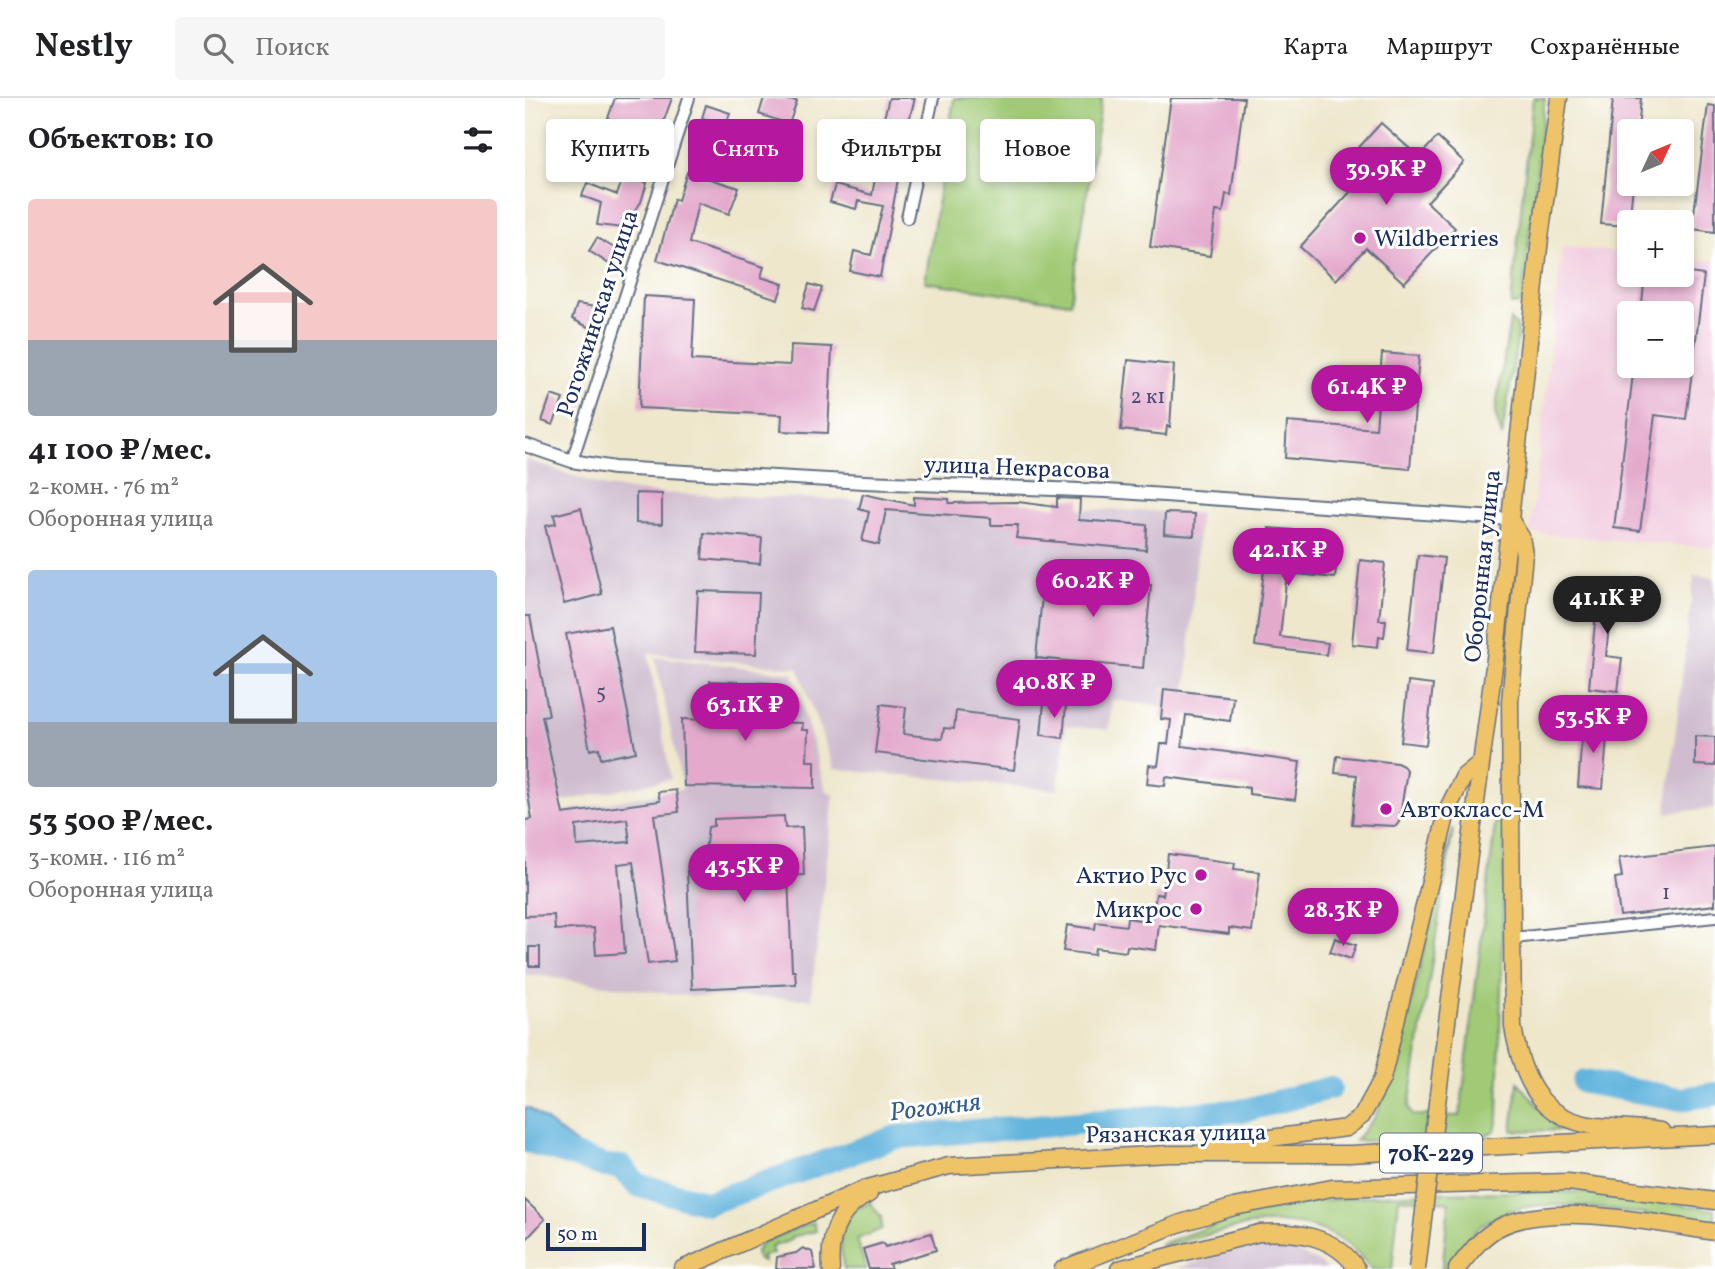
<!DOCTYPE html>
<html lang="ru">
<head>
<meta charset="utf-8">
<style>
  body { margin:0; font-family:Vollkorn,serif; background:#f6f6f6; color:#202124; height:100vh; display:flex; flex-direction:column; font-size:26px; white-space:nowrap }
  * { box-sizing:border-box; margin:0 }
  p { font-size:23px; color:#757577 }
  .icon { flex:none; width:38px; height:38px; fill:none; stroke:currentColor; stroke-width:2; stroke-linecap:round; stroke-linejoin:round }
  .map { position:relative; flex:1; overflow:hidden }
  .side { display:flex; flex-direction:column; background:#fff; width:525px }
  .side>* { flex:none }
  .hud { position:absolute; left:21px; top:21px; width:665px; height:63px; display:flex; gap:14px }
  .needle { width:46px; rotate:46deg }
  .controls { position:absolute; left:1092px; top:21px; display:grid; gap:14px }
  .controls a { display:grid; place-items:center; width:77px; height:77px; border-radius:7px; background:#fff; box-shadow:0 4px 10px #0003; font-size:35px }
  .scale { position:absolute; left:21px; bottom:18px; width:100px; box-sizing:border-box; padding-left:7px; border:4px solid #1b2f5e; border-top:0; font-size:19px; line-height:24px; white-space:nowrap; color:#1b2f5e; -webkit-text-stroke:5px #fff; paint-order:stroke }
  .price { position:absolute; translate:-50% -60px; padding:0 16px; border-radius:24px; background:#b5179e; color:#fff; font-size:23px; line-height:46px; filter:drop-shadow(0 2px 4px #0008) }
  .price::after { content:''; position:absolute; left:50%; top:42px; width:21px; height:16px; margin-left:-10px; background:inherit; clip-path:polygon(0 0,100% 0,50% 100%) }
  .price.selected { background:#222; color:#fff }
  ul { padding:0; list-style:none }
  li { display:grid; align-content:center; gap:14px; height:371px; padding:0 28px }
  li span { display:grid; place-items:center; height:217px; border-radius:7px; color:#555 }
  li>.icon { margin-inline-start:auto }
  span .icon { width:126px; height:126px; fill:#fffc; stroke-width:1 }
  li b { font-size:30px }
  h2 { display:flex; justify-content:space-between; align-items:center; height:84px; padding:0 28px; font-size:30px }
  .pill { padding:0 24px; border-radius:7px; background:#fff; box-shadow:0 4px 10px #0003; font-size:24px; line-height:63px }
  .pill.selected { background:#b5179e; color:#fff }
  header { display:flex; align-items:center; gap:42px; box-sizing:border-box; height:98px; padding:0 35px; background:#fff; border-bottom:2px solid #e0e0e0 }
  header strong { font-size:33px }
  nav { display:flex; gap:38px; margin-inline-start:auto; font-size:24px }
  .search { width:490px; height:63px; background:#f6f6f6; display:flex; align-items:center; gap:18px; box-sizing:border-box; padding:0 24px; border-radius:7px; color:#757577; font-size:26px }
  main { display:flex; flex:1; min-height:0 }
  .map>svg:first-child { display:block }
  .built { fill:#f2cfe1; fill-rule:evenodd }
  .industrial { fill:#cfbdcf }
  .green { fill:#a0ca76; stroke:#5e7c6a; stroke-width:2 }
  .water { fill:#62b4dd; stroke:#3e729e; stroke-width:2 }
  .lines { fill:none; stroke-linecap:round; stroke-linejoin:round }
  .river { stroke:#62b4dd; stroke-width:24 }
  .building { fill:#e4aacc; fill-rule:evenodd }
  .minor-casing { stroke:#656f84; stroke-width:14 }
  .tertiary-casing { stroke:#656f84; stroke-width:16 }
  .primary-casing { stroke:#656f84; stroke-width:19 }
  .minor { stroke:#fff; stroke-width:10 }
  .tertiary { stroke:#fff; stroke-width:12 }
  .primary { stroke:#efc469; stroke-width:16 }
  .primary-bridge-casing { stroke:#656f84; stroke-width:19; stroke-linecap:butt }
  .primary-bridge { stroke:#efc469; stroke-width:16 }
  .poi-dot { fill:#b5179e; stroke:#fff; stroke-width:2.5 }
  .labels { text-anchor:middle; stroke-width:6; stroke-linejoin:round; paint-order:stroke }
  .number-label { font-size:21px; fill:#4d4e7a }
  .shield { fill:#fff; stroke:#5f6d8e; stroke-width:2 }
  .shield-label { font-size:23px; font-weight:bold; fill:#1b2f5e }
  .poi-label { font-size:24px; fill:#1b2f5e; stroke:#fff; text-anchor:start }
  .street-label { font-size:24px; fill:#1b2f5e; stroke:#fff }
  .water-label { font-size:26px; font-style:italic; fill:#345e8a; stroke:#fff }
</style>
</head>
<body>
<header>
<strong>Nestly</strong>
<div class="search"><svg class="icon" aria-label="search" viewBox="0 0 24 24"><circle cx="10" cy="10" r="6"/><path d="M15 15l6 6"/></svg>Поиск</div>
<nav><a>Карта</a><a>Маршрут</a><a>Сохранённые</a></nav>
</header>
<main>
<section class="side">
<h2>Объектов: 10<svg class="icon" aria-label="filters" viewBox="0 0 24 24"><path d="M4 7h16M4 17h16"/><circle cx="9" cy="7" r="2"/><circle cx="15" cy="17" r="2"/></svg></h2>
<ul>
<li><span style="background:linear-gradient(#f6c9c9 65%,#9aa5b1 0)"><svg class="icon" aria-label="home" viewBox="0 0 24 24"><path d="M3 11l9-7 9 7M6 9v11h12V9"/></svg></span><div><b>41 100 ₽/мес.</b><p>2-комн. · 76 m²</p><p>Оборонная улица</p></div></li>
<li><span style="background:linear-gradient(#a9c7e8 70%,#9aa5b1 0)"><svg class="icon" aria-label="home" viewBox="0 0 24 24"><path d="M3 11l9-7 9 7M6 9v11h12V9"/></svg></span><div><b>53 500 ₽/мес.</b><p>3-комн. · 116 m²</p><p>Оборонная улица</p></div></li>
</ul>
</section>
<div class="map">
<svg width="1190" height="1171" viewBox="0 0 1190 1171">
  <rect width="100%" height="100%" fill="#fff"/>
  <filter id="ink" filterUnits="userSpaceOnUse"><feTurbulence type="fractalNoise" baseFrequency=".0143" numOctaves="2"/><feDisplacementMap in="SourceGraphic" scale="14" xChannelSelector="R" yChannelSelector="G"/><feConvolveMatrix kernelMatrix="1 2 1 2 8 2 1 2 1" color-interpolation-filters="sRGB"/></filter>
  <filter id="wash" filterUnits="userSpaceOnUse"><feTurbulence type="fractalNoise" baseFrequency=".00686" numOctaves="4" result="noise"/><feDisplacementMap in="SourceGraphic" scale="28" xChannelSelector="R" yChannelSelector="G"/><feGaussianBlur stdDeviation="1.57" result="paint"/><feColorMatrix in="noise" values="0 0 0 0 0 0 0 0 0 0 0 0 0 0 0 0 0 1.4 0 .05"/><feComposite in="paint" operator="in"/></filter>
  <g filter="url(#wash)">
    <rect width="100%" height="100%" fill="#eee7cc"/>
    <!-- built -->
    <path class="built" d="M1037,149l67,6v22h53v-17l33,3v287l-185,-15zM1104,215h53v53h-53z"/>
    <!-- industrial -->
    <g class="industrial">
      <path d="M0,361l80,28 47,6 548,20 -14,177 -23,-3 -2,19 -49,-6 -3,30 -43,-4 -8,64 -224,-21 -36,-101 -150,-15 23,126 -146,30z"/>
      <path d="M1169,477l21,3v230l-49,5z"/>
      <path d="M130,559l138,16 33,118 8,3 -23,205 -124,-3 -162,-22v-156l158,-29z"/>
      <path d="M724,1149l39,1 33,15 6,6h-154z"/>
    </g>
    <!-- green -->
    <g class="green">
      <path d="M429,0h148l-32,205 -145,-21z"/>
      <path d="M1008,0h12l-23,202 -3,4 -8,1z"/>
      <path d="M985,222l7,6 1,9 -16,102 -7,-24z"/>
      <path d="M971,719l9,4 -7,296 -3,13 -17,10 -123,1 20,-24 19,-43 59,-245 -44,278 3,8 48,1z"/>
      <path d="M993,984l21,25 40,23 -67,1z"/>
      <path d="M1048,1094l54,4 88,14v14c-32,-4 -64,-9 -96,-13 -70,-10 -136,-17 -172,58h-5l7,-67 -50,-4 -7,71h-21c-56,-75 -134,-41 -210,-22l-1,-3c34,-12 67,-24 102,-32 101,-24 208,-19 311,-20z"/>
      <path d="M345,1104l11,15 1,12 -25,10 9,30h-22c-4,-16 -5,-42 6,-56 4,-4 15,-8 20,-11z"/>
      <path d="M288,1124l3,9 -25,6v3l-20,7 2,7 -11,2 1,6 -6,-3 -1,-8 6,-9z"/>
    </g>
    <!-- water -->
    <path class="water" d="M0,1010h4l76,58 -80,-14z"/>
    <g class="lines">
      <!-- river -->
      <g class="river">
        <path d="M1059,984l97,17 34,-5"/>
        <path d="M0,1042l80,26 17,1 15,18 71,18 188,-66 350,-27 84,-22"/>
      </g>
    </g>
    <g id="blocks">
      <!-- building -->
      <g class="building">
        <path d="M90,0h57l-30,83 5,2 -6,19 -18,26 -26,-3 4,-22 -19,-7 5,-13 30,12 12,-35 -21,-9 -3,5 -12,-5 8,-13z"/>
        <path d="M239,0l33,3 -8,23 -30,-10z"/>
        <path d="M364,0h26l-8,30 -24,-6z"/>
        <path d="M646,0h73l-13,97 -5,-1 -3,18 -7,-1 -6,45 -60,-9z"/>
        <path d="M1088,0h28l-3,33h-9v53h4l-4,42 -28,-2z"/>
        <path d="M181,7l24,8 -4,12 -24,-7z"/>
        <path d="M1183,7l7,1v126l-23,-3z"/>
        <path d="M856,25l38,34 18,-20 27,25 -37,40 28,26 -51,55 -38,-35 -30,32 -36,-33 52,-57 -17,-16z"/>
        <path d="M173,42l20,7 -4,12 -20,-7z"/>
        <path d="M358,48l20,6 -23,125 -30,-6 4,-20 17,4 12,-49 -25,-5 -2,8 -26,-7 5,-17 37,10 5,-27 -21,-5 3,-13 22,5z"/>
        <path d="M162,74l52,16 -10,26 -31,-11 -9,40 75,24 -3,10 22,7 -5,15 -121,-39 17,-61 4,1z"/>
        <path d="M72,140l26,15 -9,14 -25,-16z"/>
        <path d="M1157,174l22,3 -18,144 -31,-4 -15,116 -26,-3 20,-162h48v-53h-41l4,-38h37z"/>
        <path d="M284,186l13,4 -8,23 -12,-3z"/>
        <path d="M119,198l51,3 -3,61 98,5 1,-20 41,2 -4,86 -47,-2 1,-16 -143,-7z"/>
        <path d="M52,206l25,4 -6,23 -24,-12z"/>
        <path d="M857,255l37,3 -9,113 -125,-11 2,-36 89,7z"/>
        <path d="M603,262l46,5 -4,62 -3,-1 -1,9 -45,-5z"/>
        <path d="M26,297l12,4 -10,26 -11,-4z"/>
        <path d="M111,395l26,1v30l-26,-1z"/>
        <path d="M338,396l51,11v-8l35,2v4l69,-1 39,5v-9l23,1 -1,21 68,5 -1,25 -130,-12 2,-13h-27v-7l-105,-8 -7,35 -17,-4 7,-29 -10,-3z"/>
        <path d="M56,410l21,86 -38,10 -19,-78 11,-2 -2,-9z"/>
        <path d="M640,415l30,1 -1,22 -30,-2z"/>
        <path d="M744,430l24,2 -2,17 47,5 -3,26 -48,-5 -7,64 48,6 -2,12 -71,-9z"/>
        <path d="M179,435l58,5 -2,26 -58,-5z"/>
        <path d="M893,457l26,3 -10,95 -27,-3z"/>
        <path d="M835,462l25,3 -6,57h7l-2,17 -5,-1 -1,11 -26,-3z"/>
        <path d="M532,465l35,4 -1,12 60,6 -8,83 -107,-10 8,-82 12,2z"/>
        <path d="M1074,481l31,3 -3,24 -16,-1 -5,51 16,2 -4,33 -29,-3z"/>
        <path d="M173,493l61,2 -3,61 -61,-2z"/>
        <path d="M0,518h5l19,99 -7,1 21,98 97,-13 -2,-9 18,-2 3,22 -25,3 21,146 -27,3 -15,-102 -15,2 7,89 -29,2 -2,-27 -39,2 -1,-15 -29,1v-96l7,-1 -7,-43zM102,721l3,23 -53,4 -1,-20z"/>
        <path d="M85,528l26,126 -35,7 -2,-11 -9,2 -24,-116z"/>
        <path d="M185,583l61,2 -1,39 33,1 -1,7h6l-1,31h8v27l-131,-2 -2,-67 27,1z"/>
        <path d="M883,584l25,3 -7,60 -25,-3z"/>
        <path d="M639,591l69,8 -3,24 -44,-6 -4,31 118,16 -5,38 -46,-6v-6l-83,-11 -1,9 -18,-2 2,-19 9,1 3,-22h7l3,-24 -10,-1z"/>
        <path d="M519,605l22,2 -3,33 -22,-3z"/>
        <path d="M356,606l25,3 -3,27 39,5 2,-11 10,1 2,-18 64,8 -6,51 -139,-17z"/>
        <path d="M1058,624l25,2 -5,65 -25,-2z"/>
        <path d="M1170,638l20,1v29l-20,-1z"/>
        <path d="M812,658l60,7 6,3 4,5 -8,51 -3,4 -44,-2 5,-49 -22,-2z"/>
        <path d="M259,718l1,12 17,-1 2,48 -16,1 4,95h3l1,13 -104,5 -5,-118h16l5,-44 6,-1v-7z"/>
        <path d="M1190,749v58l-95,11 -5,-38 7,-1 -3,-19z"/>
        <path d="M643,756l67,9 -1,6 26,3 -8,59 -23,-3v6l-70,-9 -3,25 -29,-4 -1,6 -31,-4 -1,7 -31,-4 4,-26 28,4 1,-7 30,4 1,-8 25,4 4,-28 7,1z"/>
        <path d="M810,840l21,7 -5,14 -21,-7z"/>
        <rect x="4" y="849" width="11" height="19"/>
        <path d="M0,1102l20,19 -20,22z"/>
        <path d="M406,1135l5,17 -47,14 2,5h-22l-6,-20 20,-6 2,4z"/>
        <path d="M278,1150l9,4 4,17h-40l1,-12 19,-4z"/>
      </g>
    </g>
  </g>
  <g filter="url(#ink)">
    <use href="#blocks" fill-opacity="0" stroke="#656f84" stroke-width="2"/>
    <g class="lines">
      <!-- minor casing -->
      <g class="minor-casing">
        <g id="minor">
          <path d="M382,120l26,-120"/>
          <path d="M47,363l117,-363"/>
          <path d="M988,840l202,-21"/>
        </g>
      </g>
      <!-- tertiary casing -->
      <g class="tertiary-casing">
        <path id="tertiary" d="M0,347l47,16 42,7 250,14 242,9 404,28"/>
      </g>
      <!-- primary casing -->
      <g class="primary-casing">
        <g id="primary">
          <path d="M985,421l11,18 3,17 -14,147 3,326c9,50 25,92 83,99 22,2 43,1 65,5"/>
          <path d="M920,939l51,-386 44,-413 19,-140"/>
          <path d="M692,1047l129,-17 16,-12 20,-37 66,-271 16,-32 17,-14"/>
          <path d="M157,1171l182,-80 85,-23 221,-12h180l365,-19"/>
          <path d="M306,1171c-3,-33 7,-60 38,-75"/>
          <path d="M538,1171l118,-46 53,-16 98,-19 236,-6 147,19"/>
          <path d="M594,1171l140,-36c37,-2 76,2 98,36"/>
          <path d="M932,1171c12,-15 24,-32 41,-41 51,-28 161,-4 217,4"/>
        </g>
      </g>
      <!-- minor -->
      <use href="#minor" class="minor"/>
      <!-- tertiary -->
      <use href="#tertiary" class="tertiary"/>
      <!-- primary -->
      <use href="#primary" class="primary"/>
      <!-- primary-bridge casing -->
      <g class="primary-bridge-casing">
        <path id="primary-bridge" d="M892,1171l28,-232"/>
      </g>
      <!-- primary-bridge -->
      <use href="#primary-bridge" class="primary-bridge"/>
    </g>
  </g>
  <!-- markers -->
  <g class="poi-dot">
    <circle cx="835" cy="140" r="7"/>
    <circle cx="861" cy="711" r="7"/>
    <circle cx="676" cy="777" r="7"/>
    <circle cx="671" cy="811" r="7"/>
  </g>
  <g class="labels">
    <!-- number labels -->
    <g class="number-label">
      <text x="623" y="305">2 к1</text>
      <text x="76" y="600">5</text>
      <text x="1141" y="801">1</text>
    </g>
    <!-- shield labels -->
    <rect class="shield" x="855" y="1035.5" width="102" height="39" rx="5"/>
    <g class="shield-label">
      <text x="906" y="1063">70К-229</text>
    </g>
    <!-- poi labels -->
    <g class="poi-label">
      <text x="849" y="148">Wildberries</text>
      <text x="875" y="719">Автокласс-М</text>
      <text x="662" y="785" text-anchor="end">Актио Рус</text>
      <text x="657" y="819" text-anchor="end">Микрос</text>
    </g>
    <!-- street labels -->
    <g class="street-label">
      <text transform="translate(72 215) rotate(-72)" y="8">Рогожинская улица</text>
      <text transform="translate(492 369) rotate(2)" y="8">улица Некрасова</text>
      <text transform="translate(957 468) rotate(-84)" y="8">Оборонная улица</text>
      <text transform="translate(651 1035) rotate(-1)" y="8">Рязанская улица</text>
    </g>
    <!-- water labels -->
    <g class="water-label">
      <text transform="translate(410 1008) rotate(-7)" y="9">Рогожня</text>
    </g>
  </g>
</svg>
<div class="controls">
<a><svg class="needle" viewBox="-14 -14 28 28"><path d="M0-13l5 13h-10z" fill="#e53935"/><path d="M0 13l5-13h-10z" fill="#757577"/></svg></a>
<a>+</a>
<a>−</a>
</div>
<div class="scale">50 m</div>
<b class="price" style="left:861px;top:109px">39.9K ₽</b>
<b class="price" style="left:842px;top:327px">61.4K ₽</b>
<b class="price" style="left:763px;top:490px">42.1K ₽</b>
<b class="price" style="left:568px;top:521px">60.2K ₽</b>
<b class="price selected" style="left:1082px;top:538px">41.1K ₽</b>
<b class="price" style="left:529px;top:622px">40.8K ₽</b>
<b class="price" style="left:220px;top:645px">63.1K ₽</b>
<b class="price" style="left:1068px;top:657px">53.5K ₽</b>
<b class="price" style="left:219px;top:806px">43.5K ₽</b>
<b class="price" style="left:818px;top:850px">28.3K ₽</b>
<div class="hud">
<a class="pill">Купить</a>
<a class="pill selected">Снять</a>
<a class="pill">Фильтры</a>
<a class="pill">Новое</a>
</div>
</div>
</main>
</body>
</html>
